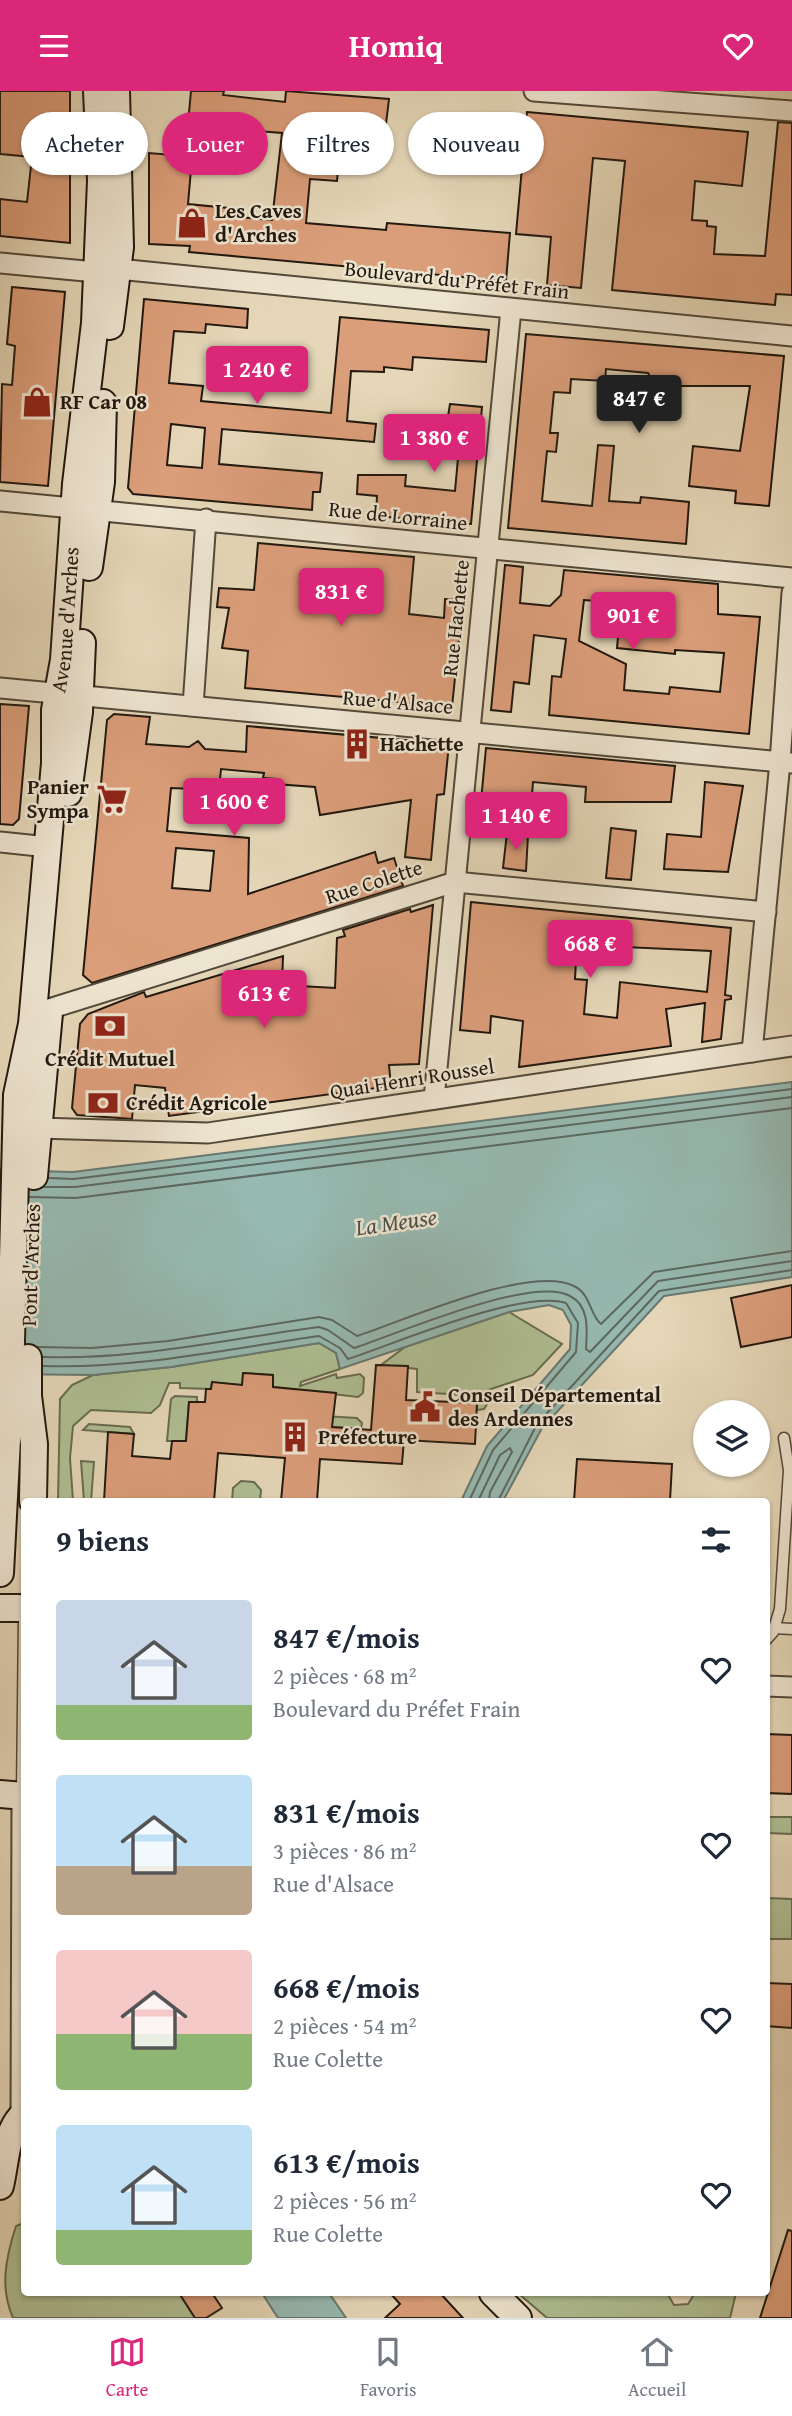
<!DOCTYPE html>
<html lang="fr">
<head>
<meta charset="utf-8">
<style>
  body { margin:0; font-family:"Gentium Book Plus",serif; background:#f6f6f7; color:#1f2937; height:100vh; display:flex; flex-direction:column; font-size:26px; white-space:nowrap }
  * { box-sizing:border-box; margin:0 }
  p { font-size:23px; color:#747a83 }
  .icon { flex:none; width:38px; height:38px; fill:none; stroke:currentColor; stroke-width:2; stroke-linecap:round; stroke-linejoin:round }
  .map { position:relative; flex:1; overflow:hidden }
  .drawer { position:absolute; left:21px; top:1407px; width:749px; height:798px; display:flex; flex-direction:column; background:#fff; border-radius:7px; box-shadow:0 2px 5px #0004 }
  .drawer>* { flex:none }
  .banner { position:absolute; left:21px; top:21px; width:751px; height:63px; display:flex; gap:14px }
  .controls { position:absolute; left:693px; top:1309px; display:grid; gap:14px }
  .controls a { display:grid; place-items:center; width:77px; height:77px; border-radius:50%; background:#fff; box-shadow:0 2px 5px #0004; font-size:35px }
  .price { position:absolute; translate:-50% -60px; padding:0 16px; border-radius:7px; background:#db2777; color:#fff; font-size:23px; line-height:46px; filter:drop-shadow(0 2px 4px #0008) }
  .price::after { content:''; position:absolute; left:50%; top:42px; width:21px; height:16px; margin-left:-10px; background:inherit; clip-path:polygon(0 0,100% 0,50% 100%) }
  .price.selected { background:#222; color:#fff }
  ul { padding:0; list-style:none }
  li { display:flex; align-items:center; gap:21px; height:175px; padding:0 35px }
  li span { display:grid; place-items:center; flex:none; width:196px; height:140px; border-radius:7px; color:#555 }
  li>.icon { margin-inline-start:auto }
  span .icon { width:84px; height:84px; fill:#fffc; stroke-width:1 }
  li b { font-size:30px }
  h2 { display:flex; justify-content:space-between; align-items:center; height:84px; padding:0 35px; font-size:30px }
  .tag { padding:0 24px; border-radius:32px; background:#fff; box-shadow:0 2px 5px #0004; font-size:24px; line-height:63px }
  .tag.selected { background:#db2777; color:#fff }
  header { display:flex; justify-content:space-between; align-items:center; height:91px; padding:0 35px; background:#db2777; color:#fff; font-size:32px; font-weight:800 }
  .tab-bar { display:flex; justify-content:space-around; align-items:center; height:98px; border-top:2px solid #e0e1e3; background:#fff; font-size:19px; color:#747a83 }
  .tab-bar a { display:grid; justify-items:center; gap:4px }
  .tab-bar .selected { color:#db2777 }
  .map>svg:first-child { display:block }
  .green { fill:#afbf93; stroke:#686c51; stroke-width:2 }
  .water { fill:#96b9b1; stroke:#677970; stroke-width:2 }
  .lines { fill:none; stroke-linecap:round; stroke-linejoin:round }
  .shore { stroke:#5c6860; stroke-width:2 }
  .building { fill:#db9e7a; stroke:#21180f; stroke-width:2; fill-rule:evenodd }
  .lane-casing { stroke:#524839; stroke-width:13 }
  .street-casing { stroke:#524839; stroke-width:23 }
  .secondary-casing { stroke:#21180f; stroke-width:30 }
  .lane { stroke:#eee5d1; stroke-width:10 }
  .street { stroke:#eee5d1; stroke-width:19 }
  .secondary { stroke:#eee5d1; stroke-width:26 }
  .labels { text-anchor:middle; stroke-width:5; stroke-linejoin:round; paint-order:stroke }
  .poi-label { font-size:21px; font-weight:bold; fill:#21180f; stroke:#eee5d1; text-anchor:start }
  .street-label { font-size:21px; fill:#21180f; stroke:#eee5d1 }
  .water-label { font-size:23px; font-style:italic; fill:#4a5048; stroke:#eee5d1 }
</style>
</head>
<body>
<header><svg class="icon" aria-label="menu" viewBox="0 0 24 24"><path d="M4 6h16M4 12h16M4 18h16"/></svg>Homiq<svg class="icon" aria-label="heart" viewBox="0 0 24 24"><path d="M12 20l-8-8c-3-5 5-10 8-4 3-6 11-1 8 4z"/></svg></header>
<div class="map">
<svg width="792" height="2227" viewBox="0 0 792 2227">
  <rect width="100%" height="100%" fill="#e5d7b8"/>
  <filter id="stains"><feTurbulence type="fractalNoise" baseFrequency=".00286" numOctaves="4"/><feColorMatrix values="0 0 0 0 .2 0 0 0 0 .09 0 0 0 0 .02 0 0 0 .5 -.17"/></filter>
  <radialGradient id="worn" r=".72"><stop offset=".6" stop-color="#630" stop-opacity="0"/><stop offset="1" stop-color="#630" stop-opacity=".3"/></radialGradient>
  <!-- green -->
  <g class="green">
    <path d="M509,1221l53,32 -29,31 -45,15 1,11 -5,8 -7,1v-7l-12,-1 -1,-7 -47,-3v-23l-36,-4 24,-18z"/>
    <path d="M319,1252l17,10 4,16 -39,13 -1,4 36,-12 1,4 23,-4 4,4 -1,15 -5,4 -85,-10v-12l-29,-2 -2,12 -30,-3 -1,7 -31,-1v-5h-11l-9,22 -9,8 -60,-3 -18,16 -3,32 3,43h-15l2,-102 12,-14 21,-10 78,-8z"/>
    <path d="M175,1305l22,1v5h-8l-3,39h-19l4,-42z"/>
    <path d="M323,1325l34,2 5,5 -1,6 -39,-3z"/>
    <path d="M89,1333l41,3 4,7 -51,-4z"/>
    <path d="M81,1370l13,1 -3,39h-7z"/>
    <path d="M241,1390l13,1 7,8 -1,11h-28l1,-13z"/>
    <path d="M766,1726h26v17l-25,-1z"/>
    <path d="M767,1807l25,1v40h-25z"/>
    <path d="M24,2132v70h155l16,25h-182c-13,-30 -8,-58 3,-92z"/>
    <path d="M518,2202h149l7,12 14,-1 7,-11h41l-6,25h-183z"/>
  </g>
  <!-- water -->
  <g class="water">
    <path d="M792,991v195l-128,19 -122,132 -39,73h-42l26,-55 83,-97 1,-24 -8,-15 -14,-5 -40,7 -169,57 -4,-16 -17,-10 -148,24 -78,8 -93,-1v-204l73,2z"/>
    <path d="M262,2202h67l17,25h-68z"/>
  </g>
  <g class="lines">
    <!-- shore -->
    <g class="shore">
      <path d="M49,1087l25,1 718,-90"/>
      <path d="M43,1096h32l717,-90"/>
      <path d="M29,1106l47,1 716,-90"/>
      <path d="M37,1256l55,1 76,-7 151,-24 13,3 25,16c49,-16 173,-72 217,-50 17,8 16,30 27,38l53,-52 138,-21"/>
      <path d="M43,1266c94,3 183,-18 276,-30l9,3 26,18c43,-14 178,-73 216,-52 20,10 17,35 16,53l4,3 68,-71 134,-20"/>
      <path d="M43,1275c94,3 184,-17 276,-30l21,12 8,11c49,-16 174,-70 218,-56l12,20 -2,29 -83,98 -24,51"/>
      <path d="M478,1410l22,-46 10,-7 2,4 -22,40 -1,9"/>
      <path d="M498,1410l39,-77 122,-133 133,-21"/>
    </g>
  </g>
  <!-- building -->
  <g class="building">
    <path d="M0,0h70v152l-70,-7v-37l27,3 5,-45 -32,-3z"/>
    <path d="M191,0h33l-1,4 62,7 1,-11 103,8 -4,33 -43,-4 -5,53 -27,-2 -4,44 80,7 1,-7 123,10 -4,48 -317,-29 1,-6 -41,-2v-91l36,3zM234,38l48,4 -10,87 -45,-4 1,-8 -40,-4 4,-46 40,3z"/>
    <path d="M527,21l221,20 -6,54 -47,-5 -3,39 15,1v5l9,1 -2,27 51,2 13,-134 14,1v172l-16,-1 -1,11 -163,-15 13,-129 -32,-3 -12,130 -34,-3 4,-48 -35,-3z"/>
    <path d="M12,196l53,5 -17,194 -48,-4 2,-98 10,1 3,-39 -8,-2z"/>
    <path d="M144,208l104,10 -1,19 -41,-4 -1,9 -31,-2 -5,52 34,3 -2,15 130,12 9,-96 149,13 -3,32 -73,-5 -1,13 -28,-3v5l-33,-1 -4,50 29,3 -2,18 -152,-13 -3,35 103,9 -2,19h-7l-1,18 -179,-16 -5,-6zM171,333l34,4 -3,40 -35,-3z"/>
    <path d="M526,243l258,22 -15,150 -34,-3 1,-12 -47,-5 4,-40 47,5 10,-65h-75l1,-4 -25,-4 -3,-5 -42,-4 -1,12 -34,-2 -1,14 -16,-1 -4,41h8l-2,19 -9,-1 -5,50 50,5 6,-61 16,1 -5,55 31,2 1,-6 48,5 -3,42 -178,-16z"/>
    <path d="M450,313l32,3 -11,117 -95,-8 1,-20 -20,-2 1,-19h48l-1,11 50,5 3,-33 -14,-1 2,-17 -38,-4 2,-17 37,4z"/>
    <path d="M258,452l156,14 -5,57 35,4 1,-19 18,1 -11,107 -207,-19 3,-37 -26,-3 7,-40 -12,-1 2,-19 35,2z"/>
    <path d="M505,474l18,2 -3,36 30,3 11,-11 3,-25 154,14v30l42,3 -11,117 -200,-19 3,-39 9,1 5,-38 -32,-4 -5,49 -15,-2 -3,30 -20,-2zM584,509l37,3 -4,45 58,6v-4l49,3 -4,39 -50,-5 -1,7 -45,-4 2,-26 -47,-23z"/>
    <path d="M0,613l29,2 -10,113 -6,6 -13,-1z"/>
    <path d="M114,623l36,3 -4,27 43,3 9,-6 7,8 41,3 1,-26 202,18 -5,50 -7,1 -6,65 -26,-3 6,-57 -91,15 -5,-28 -40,-3v-5l-12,-1 1,-5 -43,-4 -2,21 -48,-2 -4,43 82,7 -1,56 127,-42 3,11 16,-5 9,28 -311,97 -9,-8 24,-255zM176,757l38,3 -4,40 -38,-3z"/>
    <path d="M486,657l189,18 -4,36h-86l1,-15 -53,-5 -2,27 -14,21 -18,-2 1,-3 -21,-3z"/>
    <path d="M705,691l38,4 -15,86 -64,-3 3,-35 34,3z"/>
    <path d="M611,737l25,3 -5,49 -25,-2z"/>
    <path d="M507,742l21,2 -2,36 -23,-3z"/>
    <path d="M471,811l260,26 -6,67 6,1v3l-6,1 -4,39 -19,3 3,-39 -39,6 5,37 -152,21 4,-46 -32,-5 -1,17 -30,-3zM577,852l48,7v-3l86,4 -4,41 -87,-10 -3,36 -33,-4 3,-34 -12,-1z"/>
    <path d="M433,814l-14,159 -30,1 2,21 -222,30 -4,-28 -30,-3 -3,34 -55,-4 -5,-7 8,-84 8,-10 56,-22 2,5 137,-41 -1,29 53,3 2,-50 8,-2 -2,-6 67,-21 1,3z"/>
    <path d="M792,1194v52l-51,10 -10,-49z"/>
    <path d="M376,1274l32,1 -2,34 71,3 -2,41 -71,-4 -2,24 -82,-5 -3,42h-36l4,-43 -67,-5 -4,48h-110l4,-69 26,2 -2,22 38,3 2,-18h14l3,-39h16l1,-13h5l1,-7 30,3 1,-12 30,2v12l63,6 -4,34 39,3z"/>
    <path d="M577,1368l95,5 -2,37h-96z"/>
    <path d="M766,1643l26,1v59l-26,-1z"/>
    <path d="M766,1892l26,1v44l-26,-2z"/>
    <path d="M788,2139l4,1v87h-32z"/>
    <path d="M179,2202h33l10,15 -16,10h-11z"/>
    <path d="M390,2202h50l23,25h-78l15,-14z"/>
  </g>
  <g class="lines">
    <!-- lane casing -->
    <g class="lane-casing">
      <g id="lane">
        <path d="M774,1537l18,1"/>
        <path d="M766,1549l7,-8 7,-23 9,-139 -5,-32"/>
        <path d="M22,1704l2,-179"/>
      </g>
    </g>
    <!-- street casing -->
    <g class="street-casing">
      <g id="street">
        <path d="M534,0l258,20"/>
        <path d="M0,172l96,9"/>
        <path d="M118,178l674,67"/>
        <path d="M0,410l792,77"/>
        <path d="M0,597l792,75"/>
        <path d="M193,615l13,-187"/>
        <path d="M0,751l48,5"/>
        <path d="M49,918l406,-127 311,30"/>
        <path d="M752,961l28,-290 12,-169"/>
        <path d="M434,1008l77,-790"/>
        <path d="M38,1037l170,5 584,-87"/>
        <path d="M766,1595l26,1"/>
        <path d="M21,2026l1,-321"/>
      </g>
    </g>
    <!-- secondary casing -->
    <g class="secondary-casing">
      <g id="secondary">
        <path d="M110,235l10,-79 -4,-156"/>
        <path d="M89,476l12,-85 2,-79"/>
        <path d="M68,702l11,-81 3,-69"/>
        <path d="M34,1085l15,-163"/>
        <path d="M28,1267v38l6,48 -1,57"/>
        <path id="s1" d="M0,1482l10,-191 7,-287 15,-71 23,-261v-53l9,-50 12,-176 19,-161 6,-142 -4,-90"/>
        <path d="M0,1517h24"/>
        <path d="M0,1703l24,2"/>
        <path d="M0,2095c6,-25 5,-54 24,-72"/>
        <path d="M493,2202l25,25"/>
      </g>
    </g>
    <!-- lane -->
    <use href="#lane" class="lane"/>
    <!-- street -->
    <use href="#street" class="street"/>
    <!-- secondary -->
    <use href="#secondary" class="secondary"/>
  </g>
  <!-- icons -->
  <defs>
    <g id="shop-bare" transform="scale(2.415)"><path d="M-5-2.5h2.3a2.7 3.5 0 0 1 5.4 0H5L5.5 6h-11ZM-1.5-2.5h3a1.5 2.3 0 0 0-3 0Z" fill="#8f2418" stroke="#eee5d1" stroke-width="2.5" paint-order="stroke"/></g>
    <g id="building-bare" transform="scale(2.415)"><path d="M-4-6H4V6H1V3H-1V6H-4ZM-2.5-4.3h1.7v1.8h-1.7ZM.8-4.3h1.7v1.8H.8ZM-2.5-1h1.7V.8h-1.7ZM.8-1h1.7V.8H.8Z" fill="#8f2418" stroke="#eee5d1" stroke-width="2.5" paint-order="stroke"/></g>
    <g id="supermarket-bare" transform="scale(2.415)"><path d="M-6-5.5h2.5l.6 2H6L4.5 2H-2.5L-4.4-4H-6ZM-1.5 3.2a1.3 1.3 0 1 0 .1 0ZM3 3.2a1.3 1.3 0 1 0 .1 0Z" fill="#8f2418" stroke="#eee5d1" stroke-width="2.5" paint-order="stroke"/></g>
    <g id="bank-bare" transform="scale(2.415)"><path d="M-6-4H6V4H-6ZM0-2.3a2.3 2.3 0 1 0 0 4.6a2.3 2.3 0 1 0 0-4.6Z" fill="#8f2418" stroke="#eee5d1" stroke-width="2.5" paint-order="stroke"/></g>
    <g id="civic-bare" transform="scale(2.415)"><path d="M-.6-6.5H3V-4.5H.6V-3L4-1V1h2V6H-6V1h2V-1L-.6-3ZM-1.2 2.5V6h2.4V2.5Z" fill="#8f2418" stroke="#eee5d1" stroke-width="2.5" paint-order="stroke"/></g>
  </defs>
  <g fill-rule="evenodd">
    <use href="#shop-bare" x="192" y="132"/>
    <use href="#shop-bare" x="37" y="311"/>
    <use href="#building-bare" x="357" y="653"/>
    <use href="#supermarket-bare" x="112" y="708"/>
    <use href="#bank-bare" x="110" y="935"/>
    <use href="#bank-bare" x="103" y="1012"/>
    <use href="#civic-bare" x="425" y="1316"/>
    <use href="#building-bare" x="295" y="1346"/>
  </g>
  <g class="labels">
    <!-- poi labels -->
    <g class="poi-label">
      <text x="215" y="127">Les Caves<tspan x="215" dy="24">d'Arches</tspan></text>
      <text x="60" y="318">RF Car 08</text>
      <text x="380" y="660">Hachette</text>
      <text x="89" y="703" text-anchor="end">Panier<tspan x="89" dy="24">Sympa</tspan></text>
      <text x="110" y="975" text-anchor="middle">Crédit Mutuel</text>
      <text x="126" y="1019">Crédit Agricole</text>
      <text x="448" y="1311">Conseil Départemental<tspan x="448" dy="24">des Ardennes</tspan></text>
      <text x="318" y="1353">Préfecture</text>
    </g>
    <!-- street labels -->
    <g class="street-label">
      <text transform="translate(457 189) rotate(6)" y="7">Boulevard du Préfet Frain</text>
      <text transform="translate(398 425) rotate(6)" y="7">Rue de Lorraine</text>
      <text transform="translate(456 527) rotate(-84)" y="7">Rue Hachette</text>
      <text dy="7" stroke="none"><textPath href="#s1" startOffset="957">Avenue d'Arches</textPath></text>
      <text transform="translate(398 611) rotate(5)" y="7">Rue d'Alsace</text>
      <text transform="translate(374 791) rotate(-18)" y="7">Rue Colette</text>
      <text transform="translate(412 988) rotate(-9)" y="7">Quai Henri Roussel</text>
      <text transform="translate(31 1174) rotate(-88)" y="7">Pont d'Arches</text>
    </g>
    <!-- water labels -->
    <g class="water-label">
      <text transform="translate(396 1131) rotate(-8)" y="8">La Meuse</text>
    </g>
  </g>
  <rect width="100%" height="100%" filter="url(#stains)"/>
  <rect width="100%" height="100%" fill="url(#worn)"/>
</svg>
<div class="controls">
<a><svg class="icon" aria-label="layers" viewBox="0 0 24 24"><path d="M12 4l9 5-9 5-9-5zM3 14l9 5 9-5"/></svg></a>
</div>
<b class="price" style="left:257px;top:315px">1 240 €</b>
<b class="price selected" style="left:639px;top:344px">847 €</b>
<b class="price" style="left:434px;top:383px">1 380 €</b>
<b class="price" style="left:341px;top:537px">831 €</b>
<b class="price" style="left:633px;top:561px">901 €</b>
<b class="price" style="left:234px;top:747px">1 600 €</b>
<b class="price" style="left:516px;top:761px">1 140 €</b>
<b class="price" style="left:590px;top:889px">668 €</b>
<b class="price" style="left:264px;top:939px">613 €</b>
<div class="banner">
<a class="tag">Acheter</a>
<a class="tag selected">Louer</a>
<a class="tag">Filtres</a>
<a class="tag">Nouveau</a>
</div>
<section class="drawer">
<h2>9 biens<svg class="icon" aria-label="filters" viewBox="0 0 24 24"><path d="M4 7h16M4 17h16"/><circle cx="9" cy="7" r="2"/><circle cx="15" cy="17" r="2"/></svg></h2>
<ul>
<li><span style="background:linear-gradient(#c9d6e8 75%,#8fb573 0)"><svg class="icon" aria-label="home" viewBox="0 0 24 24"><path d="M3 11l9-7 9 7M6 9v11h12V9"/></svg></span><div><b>847 €/mois</b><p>2 pièces · 68 m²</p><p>Boulevard du Préfet Frain</p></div><svg class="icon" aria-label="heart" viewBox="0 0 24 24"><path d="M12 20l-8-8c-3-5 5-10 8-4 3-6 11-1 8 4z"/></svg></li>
<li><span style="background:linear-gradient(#bfe0f5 65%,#b9a48a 0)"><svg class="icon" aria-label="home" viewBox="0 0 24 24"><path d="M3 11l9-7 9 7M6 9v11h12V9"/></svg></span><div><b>831 €/mois</b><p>3 pièces · 86 m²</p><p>Rue d'Alsace</p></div><svg class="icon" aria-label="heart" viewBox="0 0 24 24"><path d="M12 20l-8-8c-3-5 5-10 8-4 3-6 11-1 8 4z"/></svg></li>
<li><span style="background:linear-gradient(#f6c9c9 60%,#8fb573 0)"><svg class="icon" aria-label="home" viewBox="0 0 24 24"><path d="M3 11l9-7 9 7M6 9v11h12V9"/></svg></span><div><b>668 €/mois</b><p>2 pièces · 54 m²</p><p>Rue Colette</p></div><svg class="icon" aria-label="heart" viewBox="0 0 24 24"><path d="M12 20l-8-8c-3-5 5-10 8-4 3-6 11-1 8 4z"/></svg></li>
<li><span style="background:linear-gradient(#bfe0f5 75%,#8fb573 0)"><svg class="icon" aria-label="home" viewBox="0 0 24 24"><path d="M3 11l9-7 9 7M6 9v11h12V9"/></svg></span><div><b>613 €/mois</b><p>2 pièces · 56 m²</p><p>Rue Colette</p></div><svg class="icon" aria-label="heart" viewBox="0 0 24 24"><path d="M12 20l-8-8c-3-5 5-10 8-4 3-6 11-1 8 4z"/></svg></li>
</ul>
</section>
</div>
<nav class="tab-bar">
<a class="selected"><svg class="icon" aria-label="map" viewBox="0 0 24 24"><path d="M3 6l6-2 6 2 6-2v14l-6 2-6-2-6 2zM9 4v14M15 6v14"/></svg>Carte</a>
<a><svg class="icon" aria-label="saved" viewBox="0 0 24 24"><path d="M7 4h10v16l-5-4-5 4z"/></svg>Favoris</a>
<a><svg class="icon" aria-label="home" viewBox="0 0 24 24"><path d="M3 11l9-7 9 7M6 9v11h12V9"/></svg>Accueil</a>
</nav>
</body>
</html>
